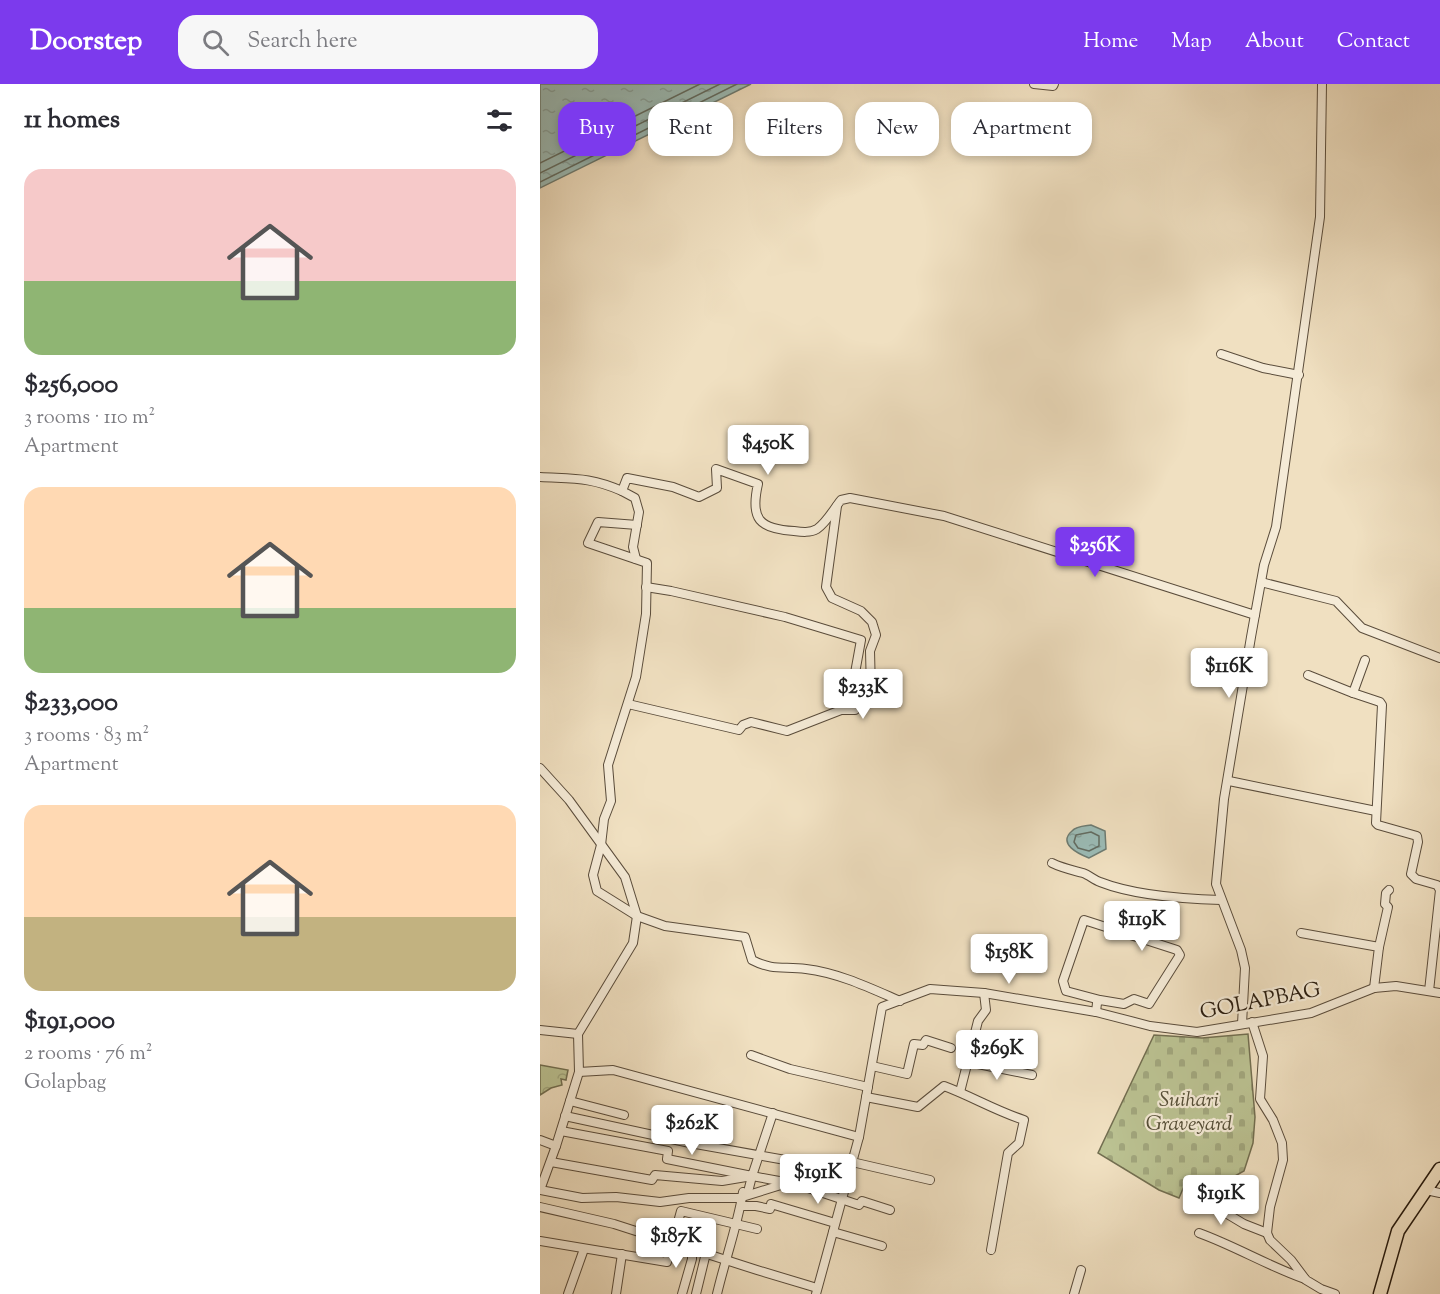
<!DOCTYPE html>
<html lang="en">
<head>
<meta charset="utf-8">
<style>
  body { margin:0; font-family:"Sorts Mill Goudy",serif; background:#f7f7f7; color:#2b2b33; height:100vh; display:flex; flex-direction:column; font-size:22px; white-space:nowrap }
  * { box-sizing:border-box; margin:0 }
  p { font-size:20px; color:#7c7c81 }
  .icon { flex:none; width:33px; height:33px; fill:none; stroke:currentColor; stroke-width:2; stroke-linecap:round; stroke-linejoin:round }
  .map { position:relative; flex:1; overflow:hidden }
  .side { display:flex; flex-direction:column; background:#fff; width:540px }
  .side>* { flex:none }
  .guide { position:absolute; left:18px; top:18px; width:570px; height:54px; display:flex; gap:12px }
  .price { position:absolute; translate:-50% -51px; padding:0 14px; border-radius:6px; background:#fff; color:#222; font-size:20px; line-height:39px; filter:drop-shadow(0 2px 3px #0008) }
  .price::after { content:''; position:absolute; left:50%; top:36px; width:18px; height:14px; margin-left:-9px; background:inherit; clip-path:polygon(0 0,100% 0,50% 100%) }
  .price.active { background:#7c3aed; color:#fff }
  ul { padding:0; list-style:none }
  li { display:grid; align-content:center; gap:12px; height:318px; padding:0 24px }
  li span { display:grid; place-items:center; height:186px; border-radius:18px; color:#555 }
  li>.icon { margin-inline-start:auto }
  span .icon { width:108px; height:108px; fill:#fffc; stroke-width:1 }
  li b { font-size:26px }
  h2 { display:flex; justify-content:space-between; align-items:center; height:72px; padding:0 24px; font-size:26px }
  .pill { padding:0 21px; border-radius:18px; background:#fff; box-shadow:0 3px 9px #0003; font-size:21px; line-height:54px }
  .pill.active { background:#7c3aed; color:#fff }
  header { display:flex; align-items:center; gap:36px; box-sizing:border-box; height:84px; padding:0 30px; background:#7c3aed; color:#fff }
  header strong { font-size:28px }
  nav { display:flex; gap:33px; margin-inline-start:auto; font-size:21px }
  .search { width:420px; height:54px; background:#f7f7f7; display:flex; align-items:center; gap:15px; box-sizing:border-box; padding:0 21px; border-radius:18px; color:#7c7c81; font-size:22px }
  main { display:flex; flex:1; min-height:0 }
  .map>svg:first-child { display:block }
  .cemetery { fill:url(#cemetery-stones); stroke:#726e50; stroke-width:1.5 }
  .park { fill:url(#park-crowns); stroke:#726e50; stroke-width:1.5 }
  .water { fill:url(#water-ripples); stroke:#6d7c73; stroke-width:1.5 }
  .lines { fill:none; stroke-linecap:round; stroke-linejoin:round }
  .shore { stroke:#626c62; stroke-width:1.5 }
  .minor-casing { stroke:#5a4c3b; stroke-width:10 }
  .highway-casing { stroke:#281b0e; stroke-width:15 }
  .minor { stroke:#f5ebd7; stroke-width:8 }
  .highway { stroke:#f0e0c1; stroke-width:12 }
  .labels { text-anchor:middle; stroke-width:4.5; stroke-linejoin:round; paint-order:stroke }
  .street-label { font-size:21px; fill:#281b0e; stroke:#f5ebd7 }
  .park-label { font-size:21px; font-style:italic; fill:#544d36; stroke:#f5ebd7 }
</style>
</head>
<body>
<header>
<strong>Doorstep</strong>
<div class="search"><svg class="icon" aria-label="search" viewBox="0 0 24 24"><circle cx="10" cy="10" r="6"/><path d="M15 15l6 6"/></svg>Search here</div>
<nav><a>Home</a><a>Map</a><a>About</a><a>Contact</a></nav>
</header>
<main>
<section class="side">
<h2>11 homes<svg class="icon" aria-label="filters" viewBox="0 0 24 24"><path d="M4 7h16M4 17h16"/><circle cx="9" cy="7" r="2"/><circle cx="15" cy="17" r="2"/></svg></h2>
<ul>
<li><span style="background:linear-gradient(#f6c9c9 60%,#8fb573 0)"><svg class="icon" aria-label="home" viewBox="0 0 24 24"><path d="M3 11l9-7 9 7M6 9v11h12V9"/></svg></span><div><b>$256,000</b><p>3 rooms · 110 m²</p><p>Apartment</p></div></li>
<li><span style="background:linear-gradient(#ffd9b3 65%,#8fb573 0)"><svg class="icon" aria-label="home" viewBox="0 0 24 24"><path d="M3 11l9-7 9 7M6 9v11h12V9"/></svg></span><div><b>$233,000</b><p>3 rooms · 83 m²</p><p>Apartment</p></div></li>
<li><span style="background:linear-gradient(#ffd9b3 60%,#c2b280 0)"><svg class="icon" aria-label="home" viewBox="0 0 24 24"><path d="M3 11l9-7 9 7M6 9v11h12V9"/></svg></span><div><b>$191,000</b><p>2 rooms · 76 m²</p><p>Golapbag</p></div></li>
</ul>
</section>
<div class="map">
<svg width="900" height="1210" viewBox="0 0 900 1210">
  <defs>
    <pattern id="cemetery-stones" width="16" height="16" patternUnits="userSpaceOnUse" patternTransform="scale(1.5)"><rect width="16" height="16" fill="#bbc292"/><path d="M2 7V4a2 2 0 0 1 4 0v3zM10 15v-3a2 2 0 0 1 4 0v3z" fill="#a1a67d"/></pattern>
    <pattern id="park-crowns" width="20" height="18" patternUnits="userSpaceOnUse" patternTransform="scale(1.5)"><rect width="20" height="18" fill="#bbc292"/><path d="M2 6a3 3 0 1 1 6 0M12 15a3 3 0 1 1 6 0" fill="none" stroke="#a1a67d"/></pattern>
    <pattern id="water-ripples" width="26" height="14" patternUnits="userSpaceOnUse" patternTransform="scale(1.5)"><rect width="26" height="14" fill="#9bbcb7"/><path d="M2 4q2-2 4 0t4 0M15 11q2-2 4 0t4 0" fill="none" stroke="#86a19c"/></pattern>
  </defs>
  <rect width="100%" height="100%" fill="#f0e0c1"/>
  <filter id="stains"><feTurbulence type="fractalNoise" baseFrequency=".00333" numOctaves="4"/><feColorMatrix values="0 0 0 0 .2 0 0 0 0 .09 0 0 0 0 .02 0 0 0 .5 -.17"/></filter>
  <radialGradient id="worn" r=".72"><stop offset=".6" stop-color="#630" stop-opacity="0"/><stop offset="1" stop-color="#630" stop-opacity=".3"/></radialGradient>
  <!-- cemetery -->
  <path class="cemetery" d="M708,950l7,83 -2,26 -9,28 -18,10 -38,-4 -9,21 -20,-8 -61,-37 56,-118 48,3z"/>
  <!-- park -->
  <path class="park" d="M0,981l28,5 -2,10 -5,-1 1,6 -11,3 -11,7z"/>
  <!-- water -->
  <g class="water">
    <path d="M0,0h211l-211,104z"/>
    <path d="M551,741l14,6 1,18 -17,9c-10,-4 -32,-14 -17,-27 4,-5 13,-5 19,-6z"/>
  </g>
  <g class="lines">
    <!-- shore -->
    <g class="shore">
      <path d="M0,79l160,-79"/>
      <path d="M0,89l180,-89"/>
      <path d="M0,98l197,-98"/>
      <path d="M551,748l8,4v10l-10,5 -11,-3 -4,-6 2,-7z"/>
    </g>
    <!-- minor casing -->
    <g class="minor-casing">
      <g id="minor">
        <path d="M494,0l19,2 1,-2"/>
        <path d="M681,270l42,14 36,7"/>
        <path d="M0,393c34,2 50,0 82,14"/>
        <path d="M97,441l-39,-3 -10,21 59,20 -1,51 -10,63 -28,88 3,36 -7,18 -3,26 -8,30 4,16 40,25 28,10 80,11 7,23c21,11 32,6 54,9 33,4 64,19 94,32"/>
        <path d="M96,475l-3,-12 6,-35 -4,-14 -13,-7 5,-13 46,9 26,10 18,-9 -1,-19 42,15c-8,35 1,45 36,47 8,1 16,2 23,-2 10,-7 16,-19 24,-29l9,-2 94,18 311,99"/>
        <path d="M721,498l75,19 26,27 78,30"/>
        <path d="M106,503l25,4 114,26 76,23 -6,33 16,3"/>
        <path d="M825,576l-12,33 27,9 2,3 -6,118 2,2 39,11 1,6 -7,32 5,5 21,6 3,5 -11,101"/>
        <path d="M768,591l45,18"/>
        <path d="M88,620l111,26 4,-5 8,-3 36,9 54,-21h14l2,-11 14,-8 -1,-40 6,-16 -4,-13 -11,-11 -29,-13 -6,-11 11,-81"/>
        <path d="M0,684l29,32 56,77 12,39 -4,27 -55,91 1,38 -23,74 -16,44"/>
        <path d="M689,697l147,30"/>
        <path d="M512,779c10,5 20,7 31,10 6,2 11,7 17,9 33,13 85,17 121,18"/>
        <path d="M761,849l78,14 -5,41"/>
        <path d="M839,863l9,-40 -3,-3 1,-11 3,-3"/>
        <path d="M556,928l1,-9 3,-3 24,4 10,-5 15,5 31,-49 -3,-5 -93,-30 -21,61 3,10 34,9"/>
        <path d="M712,938l11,34 -3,43 13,21 9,23 1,17 -13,47 -3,26 3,7 21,20 15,20 15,9 14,5"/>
        <path d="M702,940l3,-56 -4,-18 -25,-66 8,-85 27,-162 13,-72 12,-38 44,-310 2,-133"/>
        <path d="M0,946l38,4"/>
        <path d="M211,971l39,14 78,18"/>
        <path d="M428,978l64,13"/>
        <path d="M332,982l35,8 7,-30 9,1 3,-5 25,8"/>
        <path d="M39,988l34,-2 246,67"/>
        <path d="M420,1008l18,-71 8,-11 -2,-17"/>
        <path d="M326,1013l52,10 26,-21c27,10 52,25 80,34l-5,23 -11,10 -17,97"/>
        <path d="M30,1017l54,14"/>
        <path d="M25,1032l125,27 101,18 16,1 19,6"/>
        <path d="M21,1047l107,20 -1,8 85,17 21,-63"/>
        <path d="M0,1056l16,6"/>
        <path d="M11,1078l101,18 3,-5 67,6 30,-5 27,5 18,-1 11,8 51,17 3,-4 28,9"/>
        <path d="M0,1106l42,8 34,-1 44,5 29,-4h50l58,-18 29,-12 26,-6 78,18"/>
        <path d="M886,1106l14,3"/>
        <path d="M649,1107l55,33 23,9"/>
        <path d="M201,1122h15l14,3 1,-5 64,19"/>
        <path d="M0,1123l74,17 143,46 60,18"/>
        <path d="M293,1148l49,14"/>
        <path d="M659,1149c36,13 69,33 106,46"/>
        <path d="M0,1157l127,21 14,-51 76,18"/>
        <path d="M28,1210l16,-45"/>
        <path d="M76,1210l6,-40"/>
        <path d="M142,1210l10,-35v-10"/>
        <path d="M156,1210l10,-41"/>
        <path d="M177,1210c8,-34 20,-67 26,-102l4,2 1,-2 4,-16"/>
        <path d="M276,1210l43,-157 23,-130 48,-18 54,4 112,19 54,14 47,6 114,-19 63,-25 22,-2 44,7"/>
        <path d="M534,1210l7,-24"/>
      </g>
    </g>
    <!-- highway casing -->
    <g class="highway-casing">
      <path id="highway" d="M840,1210l18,-63 42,-62"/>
    </g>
    <!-- minor -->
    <use href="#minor" class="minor"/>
    <!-- highway -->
    <use href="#highway" class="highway"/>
  </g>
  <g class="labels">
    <!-- street labels -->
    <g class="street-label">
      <text transform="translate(720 916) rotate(-11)" y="7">GOLAPBAG</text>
    </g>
    <!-- park labels -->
    <g class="park-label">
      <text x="649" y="1022">Suihari<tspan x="649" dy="24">Graveyard</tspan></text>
    </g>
  </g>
  <rect width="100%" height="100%" filter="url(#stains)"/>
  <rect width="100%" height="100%" fill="url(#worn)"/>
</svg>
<b class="price" style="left:228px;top:392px">$450K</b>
<b class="price active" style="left:555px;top:494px">$256K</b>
<b class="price" style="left:689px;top:615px">$116K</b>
<b class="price" style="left:323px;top:636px">$233K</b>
<b class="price" style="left:602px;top:868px">$119K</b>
<b class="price" style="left:469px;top:901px">$158K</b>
<b class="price" style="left:457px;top:997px">$269K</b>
<b class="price" style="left:152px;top:1072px">$262K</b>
<b class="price" style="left:278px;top:1121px">$191K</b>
<b class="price" style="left:681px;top:1142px">$191K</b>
<b class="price" style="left:136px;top:1185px">$187K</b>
<div class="guide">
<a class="pill active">Buy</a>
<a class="pill">Rent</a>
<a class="pill">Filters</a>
<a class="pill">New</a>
<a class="pill">Apartment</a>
</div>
</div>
</main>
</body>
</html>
